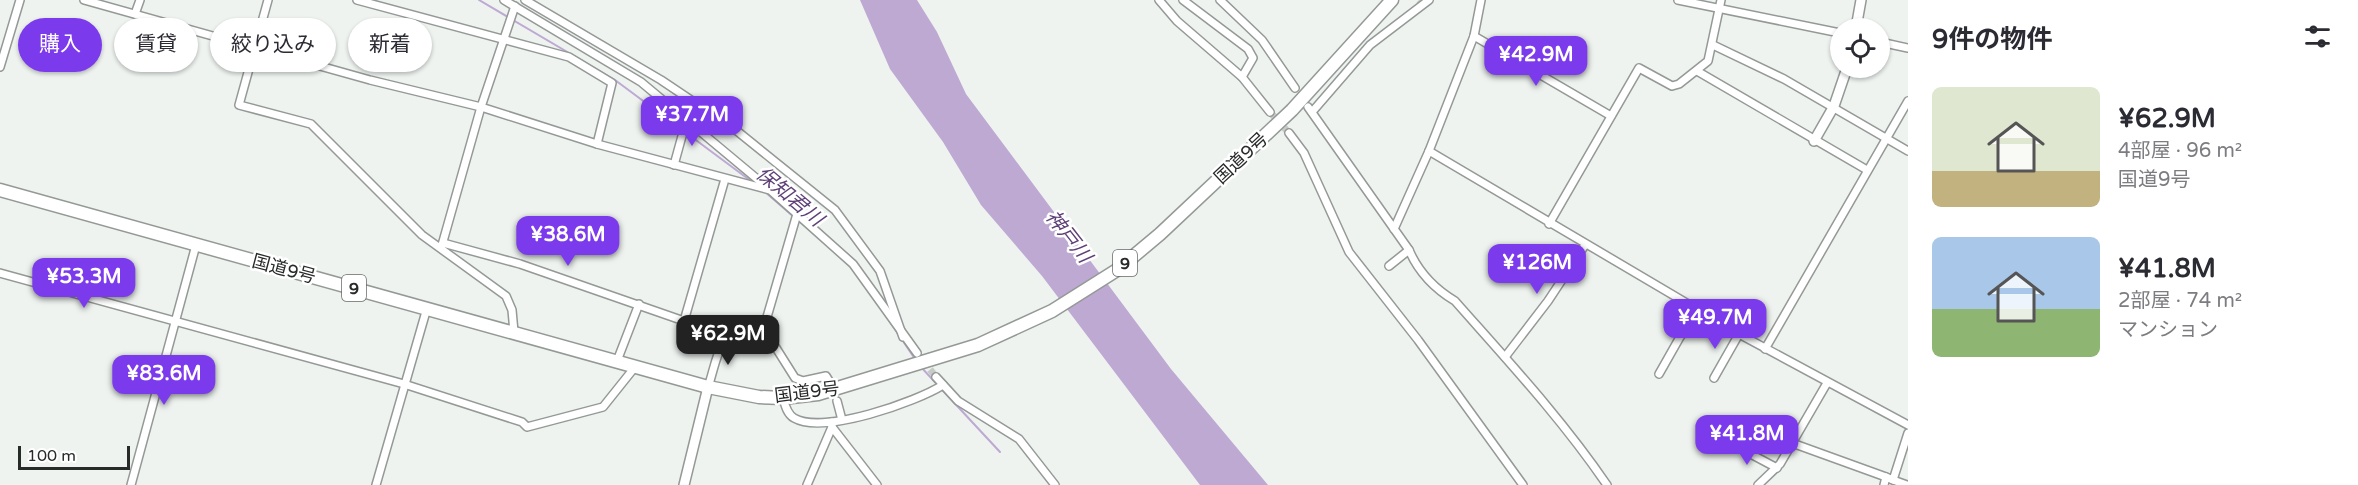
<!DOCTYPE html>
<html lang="ja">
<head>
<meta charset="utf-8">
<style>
  body { margin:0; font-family:"Varela Round","Noto Sans JP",sans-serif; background:#f2f2f3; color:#2b2b33; height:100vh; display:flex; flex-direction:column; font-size:22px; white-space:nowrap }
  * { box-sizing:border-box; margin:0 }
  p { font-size:20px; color:#7c7c81 }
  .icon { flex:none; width:33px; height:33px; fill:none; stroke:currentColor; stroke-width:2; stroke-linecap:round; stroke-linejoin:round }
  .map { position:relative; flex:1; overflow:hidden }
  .side { display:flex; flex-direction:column; background:#fff; width:450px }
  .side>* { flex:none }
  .top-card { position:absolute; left:18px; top:18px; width:570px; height:54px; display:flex; gap:12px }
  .fabs { position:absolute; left:1830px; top:18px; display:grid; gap:12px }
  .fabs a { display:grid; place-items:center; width:60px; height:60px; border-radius:50%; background:#fff; box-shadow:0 2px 4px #0004; font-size:30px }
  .scale { position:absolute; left:18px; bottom:15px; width:112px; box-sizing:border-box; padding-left:6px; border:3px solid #282a29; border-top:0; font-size:16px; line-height:21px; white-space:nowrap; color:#282a29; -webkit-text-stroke:4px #fff; paint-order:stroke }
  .price { position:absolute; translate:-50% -51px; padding:0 14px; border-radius:12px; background:#7c3aed; color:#fff; font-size:20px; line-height:39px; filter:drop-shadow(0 2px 3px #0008) }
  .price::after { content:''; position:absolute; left:50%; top:36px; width:18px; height:14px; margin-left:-9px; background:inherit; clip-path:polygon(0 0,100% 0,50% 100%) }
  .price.selected { background:#222; color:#fff }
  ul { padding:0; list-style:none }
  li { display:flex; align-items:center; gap:18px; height:150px; padding:0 24px }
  li span { display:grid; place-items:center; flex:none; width:168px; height:120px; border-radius:9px; color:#555 }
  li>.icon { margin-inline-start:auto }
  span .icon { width:72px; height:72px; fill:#fffc; stroke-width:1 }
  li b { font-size:26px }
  h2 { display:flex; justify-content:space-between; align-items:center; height:72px; padding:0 24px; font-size:26px }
  .chip { padding:0 21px; border-radius:27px; background:#fff; box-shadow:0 2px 4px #0004; font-size:21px; line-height:54px }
  .chip.selected { background:#7c3aed; color:#fff }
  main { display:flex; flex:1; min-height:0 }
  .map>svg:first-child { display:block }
  .water { fill:#bea9d3 }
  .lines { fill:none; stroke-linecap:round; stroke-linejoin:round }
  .stream { stroke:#bea9d3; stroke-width:2 }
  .street-tunnel { stroke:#c6cbc8; stroke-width:7; stroke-dasharray:7 3.5; stroke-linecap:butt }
  .street-casing { stroke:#949996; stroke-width:10 }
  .secondary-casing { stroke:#949996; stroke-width:12 }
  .highway-casing { stroke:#949996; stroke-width:15 }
  .street { stroke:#fff; stroke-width:7 }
  .secondary { stroke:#fff; stroke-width:9 }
  .highway { stroke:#fff; stroke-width:12 }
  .labels { text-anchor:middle; stroke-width:5; stroke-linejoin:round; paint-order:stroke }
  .shield { fill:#fff; stroke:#686a69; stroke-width:1.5 }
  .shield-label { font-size:16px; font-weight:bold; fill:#282a29 }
  .street-label { font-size:18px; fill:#282a29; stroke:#fff }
  .water-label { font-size:20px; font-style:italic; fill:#5f4178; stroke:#fff }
</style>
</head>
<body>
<main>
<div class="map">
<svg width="1908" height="485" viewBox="0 0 1908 485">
  <rect width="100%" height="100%" fill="#eef3f0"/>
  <!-- water -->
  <path class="water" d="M860,0h57l20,32 29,62 205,275 97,116h-68l-158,-209 -61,-71 -38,-63 -53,-73z"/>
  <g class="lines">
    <!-- stream -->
    <g class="stream">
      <path d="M479,0l136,80 140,104"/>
      <path d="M764,191l30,26"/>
      <path d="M798,220l19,16"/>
      <path d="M878,304l37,55"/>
      <path d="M920,366l80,86"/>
    </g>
    <!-- street-tunnel -->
    <g class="street-tunnel">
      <path d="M1419,0l1,1"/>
      <path d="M1270,112l19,21"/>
      <path d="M917,353l19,24"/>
    </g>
    <!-- street casing -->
    <g class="street-casing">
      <g id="street">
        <path d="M84,0l286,80 111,27 116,37 173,46 27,24 -30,103 -7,9"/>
        <path d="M268,0l-29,105 72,19 111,111 84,61 6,14 2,22"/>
        <path d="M357,0l212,57 43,26 -15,61"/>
        <path d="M504,0l137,82 127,106"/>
        <path d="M525,0l136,80 76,51 98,79 45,61 23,66"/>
        <path d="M1159,0l18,21 65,56 28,35"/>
        <path d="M1183,0l65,49 5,9 -11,19"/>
        <path d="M1220,0l42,40 33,48"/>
        <path d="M1678,0l162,33"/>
        <path d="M135,14l5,-14"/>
        <path d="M1474,36l137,80"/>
        <path d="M1880,42l28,6"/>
        <path d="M1713,45l71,34 124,72"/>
        <path d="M0,67l20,-67"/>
        <path d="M1697,71l170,99"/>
        <path d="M1308,107l101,143c9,21 26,39 46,51 53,60 107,118 152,184"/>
        <path d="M1312,112l58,-67 59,-45"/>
        <path d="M1289,133l15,20 45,99 69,88 105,145"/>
        <path d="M1429,151l310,183 169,91"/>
        <path d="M674,165l8,-29 7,-15"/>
        <path d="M797,214l56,50 64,89"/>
        <path d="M1549,224l90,-156 33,18 7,-2 29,-23 13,-61"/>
        <path d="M1394,229l35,-78 45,-115 7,-36"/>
        <path d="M443,243l77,21 164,57"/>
        <path d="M442,245l39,-138 34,-101"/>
        <path d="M1389,266l20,-16"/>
        <path d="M0,273l404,111 118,38 5,5 76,-20 32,-40"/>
        <path d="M725,337l-9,-7 -32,-9 41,-142"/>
        <path d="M1765,349l143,-248"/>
        <path d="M1505,357l43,-56 37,-56"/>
        <path d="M617,361l22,-57"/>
        <path d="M1659,374l21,-37 20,-25"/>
        <path d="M936,377l22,24 61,38 36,46"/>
        <path d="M1714,378l25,-44"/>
        <path d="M708,387c8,-22 10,-56 37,-61 9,-2 14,-1 21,6l29,46 8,3 23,-5 5,8"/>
        <path d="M783,398c2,7 4,16 11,20 29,17 122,-16 149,-33"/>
        <path d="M837,401l5,19"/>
        <path d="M832,422v5l45,58"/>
        <path d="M1730,443l47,25"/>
        <path d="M1792,443l94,34"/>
        <path d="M1893,480l14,5"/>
        <path d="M131,485l65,-240"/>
        <path d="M376,485l51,-177"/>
        <path d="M807,485l25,-58"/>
        <path d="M1758,485l22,-21 47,-81"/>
        <path d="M1884,485l2,-8 7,3 15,-47"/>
      </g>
    </g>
    <!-- secondary casing -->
    <g class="secondary-casing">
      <g id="secondary">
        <path d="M1856,28l5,-28"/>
        <path d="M1814,141l20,-35 13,-38"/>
        <path d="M684,485l24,-98"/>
      </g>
    </g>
    <!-- highway casing -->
    <g class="highway-casing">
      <path id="highway" d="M0,190l708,197 51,10 24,1 35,-4 160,-49 74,-34 65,-41 43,-36 132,-124 100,-110"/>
    </g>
    <!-- street -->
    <use href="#street" class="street"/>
    <!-- secondary -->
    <use href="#secondary" class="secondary"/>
    <!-- highway -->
    <use href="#highway" class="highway"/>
  </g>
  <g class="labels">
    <!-- shield labels -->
    <g class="shield">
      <rect x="1113" y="250" width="24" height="26" rx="4.5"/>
      <rect x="342" y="275" width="24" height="26" rx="4.5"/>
    </g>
    <g class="shield-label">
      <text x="1125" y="269">9</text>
      <text x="354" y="294">9</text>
    </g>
    <!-- street labels -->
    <g class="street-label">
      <text transform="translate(1241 158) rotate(-43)" y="6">国道9号</text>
      <text transform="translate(284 269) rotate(15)" y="6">国道9号</text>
      <text transform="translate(807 392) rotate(-7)" y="6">国道9号</text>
    </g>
    <!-- water labels -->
    <g class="water-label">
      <text transform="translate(790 196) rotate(40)" y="7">保知君川</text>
      <text transform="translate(1069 236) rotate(52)" y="7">神戸川</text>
    </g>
  </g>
</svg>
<div class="fabs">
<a><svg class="icon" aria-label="locate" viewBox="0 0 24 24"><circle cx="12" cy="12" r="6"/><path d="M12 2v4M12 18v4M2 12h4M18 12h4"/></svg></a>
</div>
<div class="scale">100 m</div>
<b class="price" style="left:1536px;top:87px">¥42.9M</b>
<b class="price" style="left:692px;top:147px">¥37.7M</b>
<b class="price" style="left:568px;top:267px">¥38.6M</b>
<b class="price" style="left:1537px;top:295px">¥126M</b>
<b class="price" style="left:84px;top:309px">¥53.3M</b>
<b class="price" style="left:1715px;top:350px">¥49.7M</b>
<b class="price selected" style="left:728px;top:366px">¥62.9M</b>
<b class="price" style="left:164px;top:406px">¥83.6M</b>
<b class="price" style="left:1747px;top:466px">¥41.8M</b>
<div class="top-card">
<a class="chip selected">購入</a>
<a class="chip">賃貸</a>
<a class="chip">絞り込み</a>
<a class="chip">新着</a>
</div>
</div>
<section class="side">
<h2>9件の物件<svg class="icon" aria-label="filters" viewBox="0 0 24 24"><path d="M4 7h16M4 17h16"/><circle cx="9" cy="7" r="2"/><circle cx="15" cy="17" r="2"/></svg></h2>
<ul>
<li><span style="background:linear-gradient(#dfe7d0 70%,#c2b280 0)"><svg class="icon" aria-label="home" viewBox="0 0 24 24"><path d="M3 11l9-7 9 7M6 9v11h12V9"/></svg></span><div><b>¥62.9M</b><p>4部屋 · 96 m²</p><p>国道9号</p></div></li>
<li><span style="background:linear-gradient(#a9c7e8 60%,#8fb573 0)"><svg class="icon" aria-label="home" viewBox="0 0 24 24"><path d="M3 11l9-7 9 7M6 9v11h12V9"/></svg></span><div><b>¥41.8M</b><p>2部屋 · 74 m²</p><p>マンション</p></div></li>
</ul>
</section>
</main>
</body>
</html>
